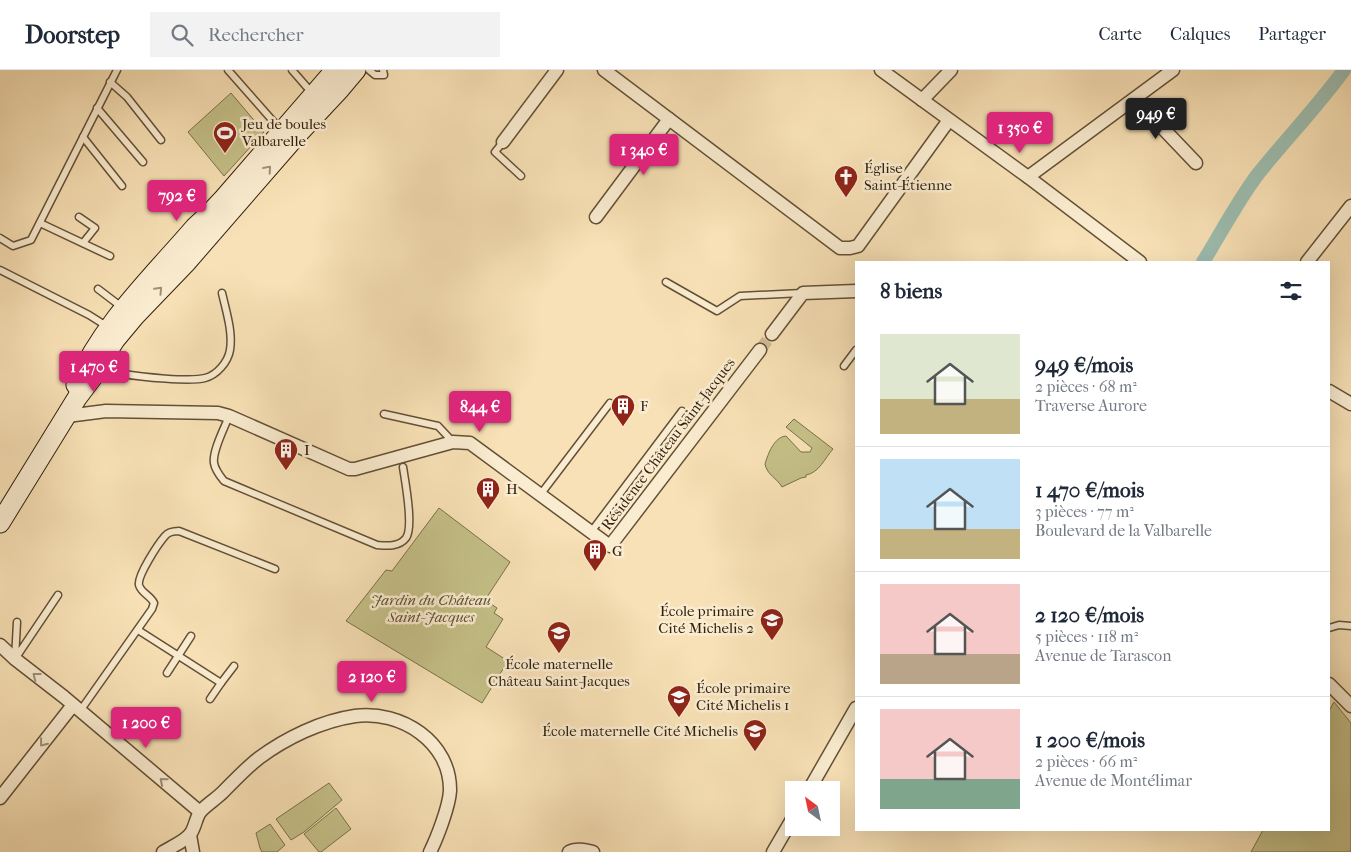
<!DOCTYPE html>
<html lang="fr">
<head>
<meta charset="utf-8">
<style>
  body { margin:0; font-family:"IM FELL French Canon",serif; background:#f2f2f3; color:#1f2937; height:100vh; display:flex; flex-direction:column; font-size:19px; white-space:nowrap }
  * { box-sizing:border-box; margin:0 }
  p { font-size:16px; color:#747a83 }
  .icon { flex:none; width:28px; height:28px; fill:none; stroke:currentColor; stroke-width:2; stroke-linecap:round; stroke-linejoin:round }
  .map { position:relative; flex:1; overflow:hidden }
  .details { position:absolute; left:855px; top:191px; width:475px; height:570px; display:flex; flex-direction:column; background:#fff; border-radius:0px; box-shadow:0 5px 20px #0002 }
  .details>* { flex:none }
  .needle { width:32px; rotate:327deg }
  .buttons { position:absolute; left:785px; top:711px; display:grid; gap:10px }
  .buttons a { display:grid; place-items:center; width:55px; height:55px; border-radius:0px; background:#fff; box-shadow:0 5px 20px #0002; font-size:25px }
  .price { position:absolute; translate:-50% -42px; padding:0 11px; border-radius:5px; background:#db2777; color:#fff; font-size:16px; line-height:32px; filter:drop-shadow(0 1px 2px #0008) }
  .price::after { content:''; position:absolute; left:50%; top:30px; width:15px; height:11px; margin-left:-8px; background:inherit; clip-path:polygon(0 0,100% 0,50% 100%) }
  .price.on { background:#222; color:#fff }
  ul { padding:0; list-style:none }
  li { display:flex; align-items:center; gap:15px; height:125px; padding:0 25px }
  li+li { border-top:1px solid #e0e1e3 }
  li span { display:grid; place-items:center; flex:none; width:140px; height:100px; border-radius:0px; color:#555 }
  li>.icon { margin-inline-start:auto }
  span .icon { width:60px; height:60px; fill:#fffc; stroke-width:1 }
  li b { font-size:21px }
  h2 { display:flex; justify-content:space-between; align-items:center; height:60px; padding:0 25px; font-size:21px }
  header { display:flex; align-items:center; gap:30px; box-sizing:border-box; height:70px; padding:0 25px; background:#fff; border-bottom:1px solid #e0e1e3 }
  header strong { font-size:24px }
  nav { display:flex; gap:28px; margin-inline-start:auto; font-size:18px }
  .search { width:350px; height:45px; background:#f2f2f3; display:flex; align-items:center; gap:12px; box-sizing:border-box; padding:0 18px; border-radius:0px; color:#747a83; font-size:19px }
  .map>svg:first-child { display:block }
  .green { fill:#c5c088; stroke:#7b704a }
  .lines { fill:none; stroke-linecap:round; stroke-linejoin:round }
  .canal { stroke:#9dbdaf; stroke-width:14 }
  .street-tunnel { stroke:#d0ba94; stroke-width:12; stroke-dasharray:12 6; stroke-linecap:butt }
  .lane-casing { stroke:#635036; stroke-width:9 }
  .street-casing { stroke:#635036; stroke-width:15 }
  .secondary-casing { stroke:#311f0c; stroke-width:21 }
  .lane { stroke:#faecd0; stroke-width:6 }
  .street { stroke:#faecd0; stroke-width:12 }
  .secondary { stroke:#faecd0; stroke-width:19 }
  .oneway { stroke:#a09078 }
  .labels { text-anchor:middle; stroke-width:5; stroke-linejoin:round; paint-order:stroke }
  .poi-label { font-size:15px; fill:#311f0c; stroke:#faecd0; text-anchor:start }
  .street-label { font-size:15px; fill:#311f0c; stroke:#faecd0 }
  .park-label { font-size:15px; font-style:italic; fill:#5d4f31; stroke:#faecd0 }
</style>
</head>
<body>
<header>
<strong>Doorstep</strong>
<div class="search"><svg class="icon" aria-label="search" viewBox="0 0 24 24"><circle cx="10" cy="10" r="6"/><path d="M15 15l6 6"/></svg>Rechercher</div>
<nav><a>Carte</a><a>Calques</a><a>Partager</a></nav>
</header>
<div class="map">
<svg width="1351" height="782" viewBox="0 0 1351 782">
  <rect width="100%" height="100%" fill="#f8e1b6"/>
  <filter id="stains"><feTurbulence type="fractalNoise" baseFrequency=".004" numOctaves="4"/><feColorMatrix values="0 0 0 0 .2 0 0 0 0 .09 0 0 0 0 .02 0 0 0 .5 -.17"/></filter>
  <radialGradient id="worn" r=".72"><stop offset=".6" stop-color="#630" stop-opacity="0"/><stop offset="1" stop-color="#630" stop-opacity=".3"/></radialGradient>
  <!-- green -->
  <g class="green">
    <path d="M231,23l33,39 -40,44 -36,-44z"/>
    <path d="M794,349l39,30c-8,9 -14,24 -27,26v2l-5,1 -19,9c-5,-9 -15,-12 -17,-23 3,-10 9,-27 21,-28l15,16h9l2,-4 -26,-21z"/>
    <path d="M439,438l71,54 -25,38 12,8 -3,5 9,6 -17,28 22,14 -26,42 -136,-82 40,-51 6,1z"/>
    <path d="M1334,632l17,21v129h-100l12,-22h66v-119z"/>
    <path d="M329,713l13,17 -38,32 -13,8 -15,-21z"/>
    <path d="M336,738l15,21 -30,23h-2l-15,-18z"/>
    <path d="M270,754l15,21 -8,7h-15l-2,-4 -4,-15z"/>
  </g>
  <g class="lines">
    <!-- canal -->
    <path class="canal" d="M1203,192c18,-29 34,-60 55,-88 28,-35 59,-67 86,-104"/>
    <!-- street-tunnel -->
    <path class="street-tunnel" d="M760,280l12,-16"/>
    <!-- lane casing -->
    <g class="lane-casing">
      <g id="lane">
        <path d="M228,0l52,59"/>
        <path d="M292,0l20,23"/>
        <path d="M369,0l6,5h9l-1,-5"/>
        <path d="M110,12l17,15 34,43"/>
        <path d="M97,38l46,54"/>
        <path d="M83,67l39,49"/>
        <path d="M503,72l-8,10 26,24"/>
        <path d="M79,147l16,11 -12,15"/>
        <path d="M40,153l70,33"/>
        <path d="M0,168l13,8 18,-6 86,-170"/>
        <path d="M0,200l89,45 19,12"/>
        <path d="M666,212l51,29 23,-15 62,-3"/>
        <path d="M98,219l25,19"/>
        <path d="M102,296c7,3 15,7 22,8 16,3 67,8 81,4 12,-3 23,-16 25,-28 3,-18 -4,-39 -8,-57"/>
        <path d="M844,296l12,-16"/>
        <path d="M384,344l54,12 15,16"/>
        <path d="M229,346c-4,11 -17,35 -15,47 1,7 6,13 10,18l153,64c10,1 22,2 29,-7 8,-11 -1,-57 -3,-71"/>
        <path d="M540,425l70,-92"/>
        <path d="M591,462l91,-121"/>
        <path d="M17,552l-2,37 43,-64"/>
        <path d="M1329,558l10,-3 12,1"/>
        <path d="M138,560l83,53 13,-17"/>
        <path d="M167,603l24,-37"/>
        <path d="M210,629l11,-16"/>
        <path d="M80,641l72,-102 2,-6c-4,-8 -13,-10 -15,-18 -2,-9 19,-41 26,-49 3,-4 9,-5 14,-5l96,38"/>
      </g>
    </g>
    <!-- street casing -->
    <g class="street-casing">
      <g id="street">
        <path d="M604,0l236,178h10l8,-2 91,-126"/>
        <path d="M881,0l147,107 112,85"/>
        <path d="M1135,29l61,64"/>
        <path d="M922,30l29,-30"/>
        <path d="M503,72l54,-72"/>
        <path d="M1028,107l145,-107"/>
        <path d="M596,147l73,-98"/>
        <path d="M1307,192l44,-56"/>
        <path d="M772,264l31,-41 53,-2"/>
        <path d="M1329,321l22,13"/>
        <path d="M67,346l39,-5 112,2 11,3 120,53h6l98,-27 17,1 140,103 150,-196"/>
        <path d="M0,575l15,14 49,38 136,115"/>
        <path d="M1329,614l22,22"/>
        <path d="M809,720l47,-82"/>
        <path d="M0,728l73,-93"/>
        <path d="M190,765l3,17"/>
        <path d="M163,782c8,-5 23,-11 28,-19 4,-6 5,-15 9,-21 6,-7 16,-13 23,-20 11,-11 23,-24 36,-34 27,-20 62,-37 96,-42 46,-6 96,26 95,75 -1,16 -13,47 -20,61"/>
        <path d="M569,782c7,-4 16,-2 24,0"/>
        <path d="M773,782l21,-36"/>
      </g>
    </g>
    <!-- secondary casing -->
    <g class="secondary-casing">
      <g id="secondary">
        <path d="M76,315c26,-61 77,-109 119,-158l13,-12 16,-17 111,-128"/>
        <path d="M0,453l77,-125 24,-32 3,-9 11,-17 20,-24 50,-52 112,-129 43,-46 16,-19"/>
      </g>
    </g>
    <!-- lane -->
    <use href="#lane" class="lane"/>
    <!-- street -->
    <use href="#street" class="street"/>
    <!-- secondary -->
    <use href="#secondary" class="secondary"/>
  </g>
  <!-- one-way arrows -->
  <defs><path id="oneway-chevron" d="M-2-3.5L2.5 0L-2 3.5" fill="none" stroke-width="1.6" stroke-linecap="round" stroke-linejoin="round" transform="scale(1.25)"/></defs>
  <g class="oneway">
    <use href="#oneway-chevron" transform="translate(268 99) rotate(-49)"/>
    <use href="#oneway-chevron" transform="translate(159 220) rotate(-46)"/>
    <use href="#oneway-chevron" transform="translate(36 606) rotate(-142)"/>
    <use href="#oneway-chevron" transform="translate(43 673) rotate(128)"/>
    <use href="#oneway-chevron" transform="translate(163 711) rotate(-140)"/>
  </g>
  <!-- icons -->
  <defs>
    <g id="stadium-pin" transform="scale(1.25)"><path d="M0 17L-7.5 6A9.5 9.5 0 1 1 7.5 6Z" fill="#8f2418" stroke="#faecd0"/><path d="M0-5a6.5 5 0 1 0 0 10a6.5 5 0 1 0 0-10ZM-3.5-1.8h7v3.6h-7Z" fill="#fff"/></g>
    <g id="church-pin" transform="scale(1.25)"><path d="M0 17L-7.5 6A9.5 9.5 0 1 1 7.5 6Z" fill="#8f2418" stroke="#faecd0"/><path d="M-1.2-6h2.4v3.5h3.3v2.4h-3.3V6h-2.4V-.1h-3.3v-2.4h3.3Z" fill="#fff"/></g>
    <g id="building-pin" transform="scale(1.25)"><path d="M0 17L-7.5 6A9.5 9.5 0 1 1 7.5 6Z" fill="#8f2418" stroke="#faecd0"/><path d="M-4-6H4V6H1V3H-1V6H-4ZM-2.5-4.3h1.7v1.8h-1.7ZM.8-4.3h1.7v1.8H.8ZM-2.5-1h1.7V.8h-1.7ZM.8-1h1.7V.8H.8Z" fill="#fff"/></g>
    <g id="school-pin" transform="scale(1.25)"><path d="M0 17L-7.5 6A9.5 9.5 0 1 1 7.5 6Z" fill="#8f2418" stroke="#faecd0"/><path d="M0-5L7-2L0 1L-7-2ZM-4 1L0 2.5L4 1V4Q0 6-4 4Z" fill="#fff"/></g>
  </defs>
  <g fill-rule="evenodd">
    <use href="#stadium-pin" x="225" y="63"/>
    <use href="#church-pin" x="846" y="107"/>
    <use href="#building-pin" x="623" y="336"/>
    <use href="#building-pin" x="286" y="380"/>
    <use href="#building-pin" x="488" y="419"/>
    <use href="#building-pin" x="595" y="481"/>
    <use href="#school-pin" x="772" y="550"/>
    <use href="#school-pin" x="559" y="563"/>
    <use href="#school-pin" x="679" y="627"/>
    <use href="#school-pin" x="755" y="661"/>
  </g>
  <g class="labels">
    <!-- poi labels -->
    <g class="poi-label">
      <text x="242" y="59">Jeu de boules<tspan x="242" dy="17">Valbarelle</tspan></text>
      <text x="864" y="103">Église<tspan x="864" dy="17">Saint-Étienne</tspan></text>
      <text x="640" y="341">F</text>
      <text x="304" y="385">I</text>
      <text x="506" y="424">H</text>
      <text x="612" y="486">G</text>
      <text x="754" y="546" text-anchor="end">École primaire<tspan x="754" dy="17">Cité Michelis 2</tspan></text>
      <text x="559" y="599" text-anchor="middle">École maternelle<tspan x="559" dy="17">Château Saint-Jacques</tspan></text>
      <text x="696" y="623">École primaire<tspan x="696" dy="17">Cité Michelis 1</tspan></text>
      <text x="738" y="666" text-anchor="end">École maternelle Cité Michelis</text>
    </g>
    <!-- street labels -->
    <g class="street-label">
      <text transform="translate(668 374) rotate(-53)" y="5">Résidence Château Saint-Jacques</text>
    </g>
    <!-- park labels -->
    <g class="park-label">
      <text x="431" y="535">Jardin du Château<tspan x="431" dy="17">Saint-Jacques</tspan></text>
    </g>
  </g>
  <rect width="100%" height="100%" filter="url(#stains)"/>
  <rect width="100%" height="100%" fill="url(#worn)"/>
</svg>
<div class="buttons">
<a><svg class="needle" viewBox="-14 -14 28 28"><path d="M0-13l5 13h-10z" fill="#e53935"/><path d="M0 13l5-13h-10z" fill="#747a83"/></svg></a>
</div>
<b class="price on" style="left:1156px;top:70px">949 €</b>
<b class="price" style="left:1020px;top:84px">1 350 €</b>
<b class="price" style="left:644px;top:106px">1 340 €</b>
<b class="price" style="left:177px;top:152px">792 €</b>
<b class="price" style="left:94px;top:323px">1 470 €</b>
<b class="price" style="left:480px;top:363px">844 €</b>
<b class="price" style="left:372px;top:633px">2 120 €</b>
<b class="price" style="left:146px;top:679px">1 200 €</b>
<section class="details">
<h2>8 biens<svg class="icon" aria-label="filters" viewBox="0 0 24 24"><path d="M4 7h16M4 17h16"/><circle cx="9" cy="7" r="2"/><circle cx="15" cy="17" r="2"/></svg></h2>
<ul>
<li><span style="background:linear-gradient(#dfe7d0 65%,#c2b280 0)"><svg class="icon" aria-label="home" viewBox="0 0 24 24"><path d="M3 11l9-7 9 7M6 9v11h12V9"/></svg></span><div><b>949 €/mois</b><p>2 pièces · 68 m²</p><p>Traverse Aurore</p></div></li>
<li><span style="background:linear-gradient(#bfe0f5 70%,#c2b280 0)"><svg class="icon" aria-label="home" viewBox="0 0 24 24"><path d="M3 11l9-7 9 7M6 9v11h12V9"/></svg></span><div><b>1 470 €/mois</b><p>3 pièces · 77 m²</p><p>Boulevard de la Valbarelle</p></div></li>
<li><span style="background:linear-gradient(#f6c9c9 70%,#b9a48a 0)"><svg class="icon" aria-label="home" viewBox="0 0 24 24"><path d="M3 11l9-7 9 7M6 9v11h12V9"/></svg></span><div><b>2 120 €/mois</b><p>5 pièces · 118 m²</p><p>Avenue de Tarascon</p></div></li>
<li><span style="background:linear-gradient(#f6c9c9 70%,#7fa58c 0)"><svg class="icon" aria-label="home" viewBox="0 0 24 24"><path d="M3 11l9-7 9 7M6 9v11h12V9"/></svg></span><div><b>1 200 €/mois</b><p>2 pièces · 66 m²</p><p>Avenue de Montélimar</p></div></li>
</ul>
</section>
</div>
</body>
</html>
